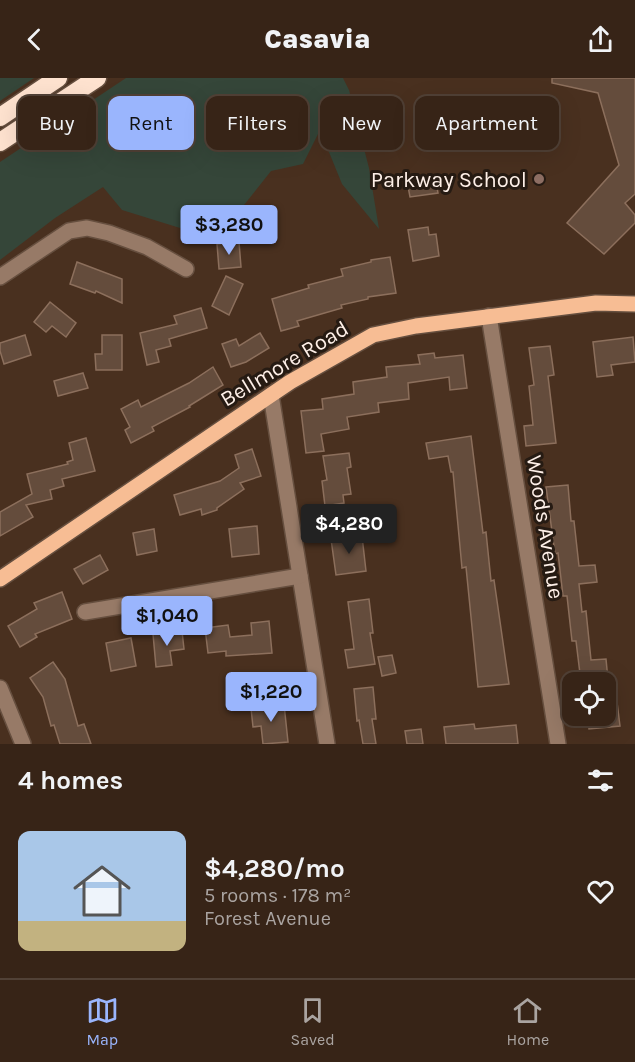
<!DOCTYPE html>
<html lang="en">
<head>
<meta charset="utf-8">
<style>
  body { margin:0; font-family:Karla,sans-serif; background:#3e2c20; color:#f1f3f6; height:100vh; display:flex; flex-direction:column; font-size:22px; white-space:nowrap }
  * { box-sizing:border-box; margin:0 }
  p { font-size:20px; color:#aaa4a1 }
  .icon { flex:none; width:33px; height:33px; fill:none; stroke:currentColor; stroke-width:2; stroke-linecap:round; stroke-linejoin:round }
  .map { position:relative; height:666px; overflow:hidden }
  .drawer { display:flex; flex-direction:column; background:#372417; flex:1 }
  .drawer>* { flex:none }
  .top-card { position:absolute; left:18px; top:18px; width:600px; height:54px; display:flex; gap:12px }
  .controls { position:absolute; left:562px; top:594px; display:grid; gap:12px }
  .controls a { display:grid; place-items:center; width:54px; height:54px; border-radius:12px; background:#372417; box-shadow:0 6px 24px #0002,0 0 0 2px #514136; font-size:30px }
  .price { position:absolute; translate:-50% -51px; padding:0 14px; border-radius:6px; background:#9ab5fd; color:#111; font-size:20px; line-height:39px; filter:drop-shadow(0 2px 3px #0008) }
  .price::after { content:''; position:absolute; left:50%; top:36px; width:18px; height:14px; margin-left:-9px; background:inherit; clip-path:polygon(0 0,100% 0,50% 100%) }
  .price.active { background:#222; color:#fff }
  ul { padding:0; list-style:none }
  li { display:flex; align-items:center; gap:18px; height:150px; padding:0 18px }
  li span { display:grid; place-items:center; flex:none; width:168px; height:120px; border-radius:12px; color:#555 }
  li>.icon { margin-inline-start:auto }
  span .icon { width:72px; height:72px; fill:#fffc; stroke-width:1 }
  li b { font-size:26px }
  h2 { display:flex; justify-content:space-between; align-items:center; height:72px; padding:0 18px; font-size:26px }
  .chip { padding:0 21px; border-radius:12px; background:#372417; box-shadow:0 6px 24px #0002,0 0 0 2px #514136; font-size:21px; line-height:54px }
  .chip.active { background:#9ab5fd; color:#111 }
  header { display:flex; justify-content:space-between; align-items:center; height:78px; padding:0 18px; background:#372417; font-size:27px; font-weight:800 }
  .tab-bar { display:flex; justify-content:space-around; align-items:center; height:84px; border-top:2px solid #514136; background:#372417; font-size:16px; color:#aaa4a1 }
  .tab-bar a { display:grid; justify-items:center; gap:3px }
  .tab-bar .active { color:#9ab5fd }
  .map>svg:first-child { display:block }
  .green { fill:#354639 }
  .building { fill:#644c3c; stroke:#8c6f5c; stroke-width:1.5 }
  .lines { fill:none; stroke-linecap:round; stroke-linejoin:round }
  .minor-casing { stroke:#664f3f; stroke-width:18 }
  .major-casing { stroke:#664f3f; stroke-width:18 }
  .highway-casing { stroke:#664f3f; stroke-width:21 }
  .minor { stroke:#977a67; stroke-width:15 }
  .major { stroke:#f7bd94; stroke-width:15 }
  .highway { stroke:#fee2cf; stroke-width:18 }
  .education-dot { fill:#8d6e63; stroke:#261b13; stroke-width:2 }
  .labels { text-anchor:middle; stroke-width:6; stroke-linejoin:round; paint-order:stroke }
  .poi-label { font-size:22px; fill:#fef0e8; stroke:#261b13; text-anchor:end }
  .street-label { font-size:22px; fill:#fef0e8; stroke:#261b13 }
</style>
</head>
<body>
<header><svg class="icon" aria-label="back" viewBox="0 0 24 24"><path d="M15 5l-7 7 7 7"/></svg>Casavia<svg class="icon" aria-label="share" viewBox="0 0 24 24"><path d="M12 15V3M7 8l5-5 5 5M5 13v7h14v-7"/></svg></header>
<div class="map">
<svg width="635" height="666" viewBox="0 0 635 666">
  <rect width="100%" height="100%" fill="#49301f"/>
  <!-- green -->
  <g class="green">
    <path d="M0,0h34l-34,23z"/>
    <path d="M126,0h217l6,12 20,78 10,61 -37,-45 -22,-54 -17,34 -32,7 -27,34 -20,17 -44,6 -58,-18 -19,-23 -48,31 -55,42v-98z"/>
  </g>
  <!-- building -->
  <g class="building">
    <path d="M552,0h83v116l-10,9 10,12v8l-31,31 -37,-31 52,-58 -21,-72 -46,-10z"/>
    <path d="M435,98l3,17 -28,4 -3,-16z"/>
    <path d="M428,149l1,8 7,-1 3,22 -26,5 -5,-31z"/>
    <path d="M239,164l2,25 -22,2 -2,-25z"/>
    <path d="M390,179l6,36 -28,4v2l-27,6 1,3 -45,13 2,5 -18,5 -9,-32 37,-11 -1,-3 35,-9 -2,-7 30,-7v-2z"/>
    <path d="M77,184l45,17v24l-26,-12 -1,2 -25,-9z"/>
    <path d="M226,198l17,8 -14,31 -17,-9z"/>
    <path d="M50,224l26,21 -10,14 -14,-11 -6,6 -12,-10z"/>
    <path d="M201,230l6,20 -38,11 2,7 -15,4 3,12 -12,3 -7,-32 37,-9 -3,-8z"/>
    <path d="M260,255l9,15 -23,14 -15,5 -9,-23 14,-5 3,7z"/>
    <path d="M25,257l6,20 -27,9 -4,-13v-8z"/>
    <path d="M102,257h20v35h-26l-1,-16h7z"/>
    <path d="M633,259l2,25 -24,3 2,10 -16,2 -4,-35z"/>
    <path d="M550,268l4,29 -6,1 8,67 -30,3 -2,-20 9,-1 -4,-39 5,-1 -5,-37z"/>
    <path d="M434,275l1,5 28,-3 4,33 -17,2 -1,-13 -41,6 1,16 -31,4 1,9 -32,5 2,12 -28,5 3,17 -18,2 -5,-42 22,-2 -1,-10 32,-5 -1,-12 34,-5 -1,-10 34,-3 -2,-9z"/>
    <path d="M213,289l10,18 -34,21 1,1 -38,20 2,4 -23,12 -6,-13 5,-3 -9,-18 17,-9 3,7 48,-24z"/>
    <path d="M83,295l5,15 -30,8 -4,-15z"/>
    <path d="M471,358l12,97 3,-1 5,49 3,-1 15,104 -31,3 -12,-120 -4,1 -9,-96h-2l-3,-16 -19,3 -3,-16z"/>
    <path d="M86,360l9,33 -33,8 2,7 -14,4 2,9 -26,6 7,12 -33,19v-24l32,-18 -5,-20 41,-10 -1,-2 6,-2 -4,-17z"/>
    <path d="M252,371l9,27 -21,7 4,6 -27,19v2l-15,5 -1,-6 -21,6 -6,-20 46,-14 19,-13 -4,-13z"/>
    <path d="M349,375l2,14 -4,1 4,26 -8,1 1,8 -19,3 -3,-25 5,-1 -4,-24z"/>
    <path d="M568,407l3,36h3l5,45 16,-1 2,17 -18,2 3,28 4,-1 5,49 15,-1 2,21 -27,2 -5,-41h-4l-5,-45h-4l-5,-43 -3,1 -9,-67z"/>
    <path d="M257,448l2,28 -27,3 -3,-28z"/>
    <path d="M154,451l3,22 -20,4 -4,-22z"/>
    <path d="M362,458l4,35 -30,4 -5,-36z"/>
    <path d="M100,477l8,15 -25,14 -9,-15z"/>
    <path d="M62,514l10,27 -37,15 2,3 -17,10 -12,-21 29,-17 -3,-6z"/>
    <path d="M369,521l4,34h-3l5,31 -27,4 -3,-18 9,-1 -6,-47z"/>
    <path d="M269,543l3,32 -46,3v-5l-18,2 -3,-25 23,-3 2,12 22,-2 -1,-12z"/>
    <path d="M182,553l2,18 -14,2 2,14 -16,2 -3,-33z"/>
    <path d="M131,560l5,28 -25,5 -5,-28z"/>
    <path d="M392,577l4,18 -14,3 -4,-19z"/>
    <path d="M53,584l12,17 13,47 6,-2 7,20h-31l-6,-19 -3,1 -8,-29 -13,-19z"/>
    <path d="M373,609l3,32h-4l4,25h-13l-4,-24 -2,1 -3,-32z"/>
    <path d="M617,624l3,24 -31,3 -1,-13h18v-13z"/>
    <path d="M284,626l4,38 -25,2 -2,-18 -8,1 -2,-19z"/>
    <path d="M474,646l1,5 41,-4 2,19h-72l-2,-17z"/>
    <path d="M421,651l2,15h-16l-2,-13z"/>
  </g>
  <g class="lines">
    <!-- minor casing -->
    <g class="minor-casing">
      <g id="minor">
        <path d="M0,199l69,-46 18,-3 22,5 38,14 39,22"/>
        <path d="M489,238l69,428"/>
        <path d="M271,317l56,349"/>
        <path d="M85,534l215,-36"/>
        <path d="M0,610l23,56"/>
      </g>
    </g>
    <!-- major casing -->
    <g class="major-casing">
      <path id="major" d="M0,501l290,-197 83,-47 43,-9 180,-23 39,1"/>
    </g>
    <!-- highway casing -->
    <g class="highway-casing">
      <g id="highway">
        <path d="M0,39l58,-39"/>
        <path d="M0,64l97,-64"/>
      </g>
    </g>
    <!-- minor -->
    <use href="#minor" class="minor"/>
    <!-- major -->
    <use href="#major" class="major"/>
    <!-- highway -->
    <use href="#highway" class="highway"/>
  </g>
  <!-- markers -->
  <circle class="education-dot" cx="539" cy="101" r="6"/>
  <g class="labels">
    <!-- poi labels -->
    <g class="poi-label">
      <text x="527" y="109">Parkway School</text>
    </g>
    <!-- street labels -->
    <g class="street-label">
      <text transform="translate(284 285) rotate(-31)" y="8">Bellmore Road</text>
      <text transform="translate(546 449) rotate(81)" y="8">Woods Avenue</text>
    </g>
  </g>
</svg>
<div class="controls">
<a><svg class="icon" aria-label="locate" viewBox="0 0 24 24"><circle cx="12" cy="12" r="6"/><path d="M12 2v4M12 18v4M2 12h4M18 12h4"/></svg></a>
</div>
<b class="price" style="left:229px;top:178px">$3,280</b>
<b class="price active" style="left:349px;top:477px">$4,280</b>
<b class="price" style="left:167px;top:569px">$1,040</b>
<b class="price" style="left:271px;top:645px">$1,220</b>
<div class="top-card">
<a class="chip">Buy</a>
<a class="chip active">Rent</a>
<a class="chip">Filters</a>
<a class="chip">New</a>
<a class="chip">Apartment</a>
</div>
</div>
<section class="drawer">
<h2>4 homes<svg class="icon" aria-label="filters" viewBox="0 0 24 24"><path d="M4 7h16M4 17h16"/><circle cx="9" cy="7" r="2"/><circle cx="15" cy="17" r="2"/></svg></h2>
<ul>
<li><span style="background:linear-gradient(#a9c7e8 75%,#c2b280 0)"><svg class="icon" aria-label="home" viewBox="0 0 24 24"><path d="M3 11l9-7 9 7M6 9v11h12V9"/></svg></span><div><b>$4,280/mo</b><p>5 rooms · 178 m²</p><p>Forest Avenue</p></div><svg class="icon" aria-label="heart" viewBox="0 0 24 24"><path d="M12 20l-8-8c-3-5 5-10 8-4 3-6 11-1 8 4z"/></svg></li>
</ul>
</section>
<nav class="tab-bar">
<a class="active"><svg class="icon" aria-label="map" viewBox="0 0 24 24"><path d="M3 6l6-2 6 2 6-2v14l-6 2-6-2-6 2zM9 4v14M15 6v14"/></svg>Map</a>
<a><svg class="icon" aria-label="saved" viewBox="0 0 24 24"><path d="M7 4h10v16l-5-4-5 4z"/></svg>Saved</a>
<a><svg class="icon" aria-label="home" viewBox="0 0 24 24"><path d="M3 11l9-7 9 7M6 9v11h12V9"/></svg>Home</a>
</nav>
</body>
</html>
